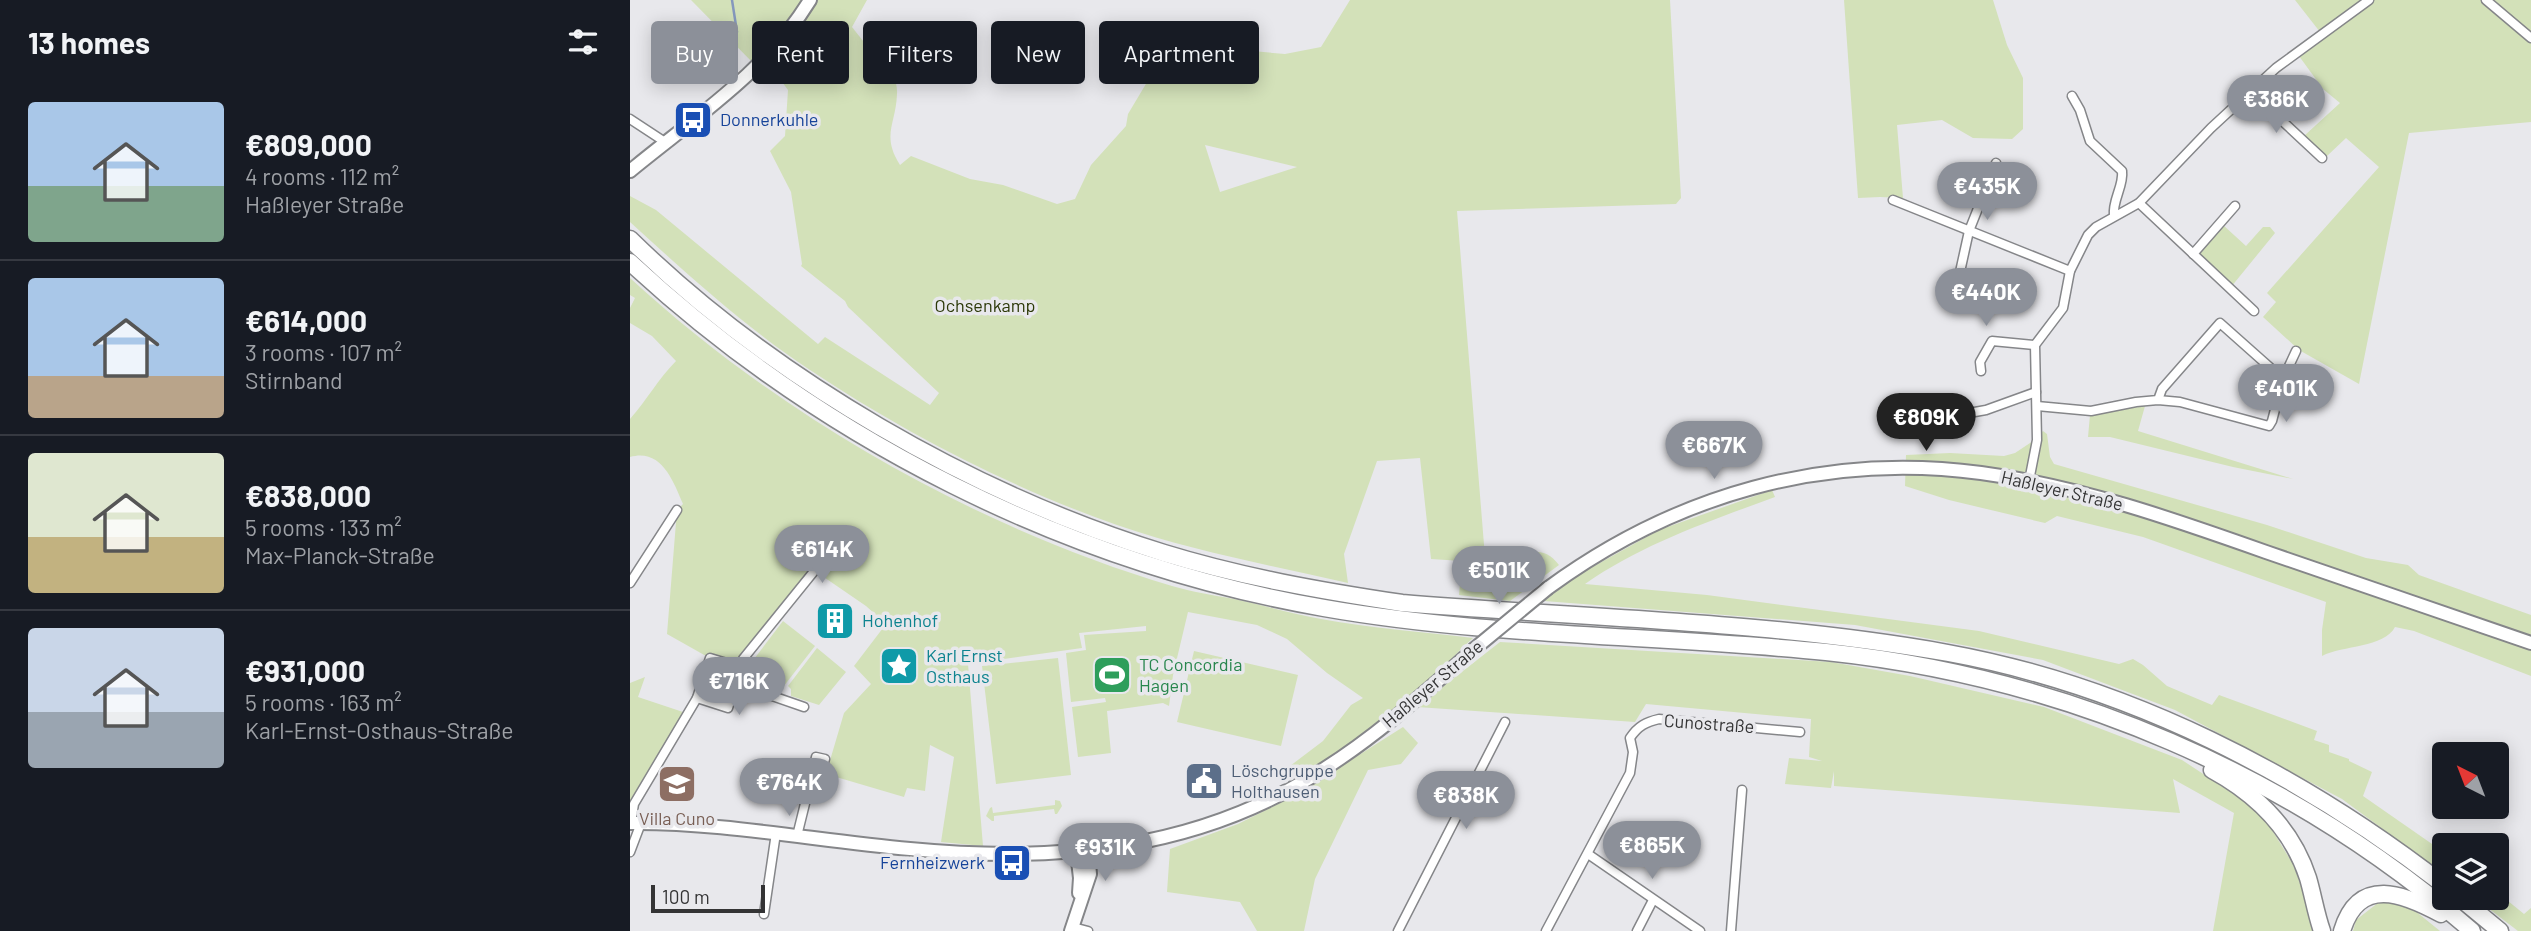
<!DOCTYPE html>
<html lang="en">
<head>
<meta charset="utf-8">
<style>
  body { margin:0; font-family:Barlow,sans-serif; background:#20242c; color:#f1f3f6; height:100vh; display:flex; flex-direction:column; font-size:26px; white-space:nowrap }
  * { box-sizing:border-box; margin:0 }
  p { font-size:23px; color:#9ea1a6 }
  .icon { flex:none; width:38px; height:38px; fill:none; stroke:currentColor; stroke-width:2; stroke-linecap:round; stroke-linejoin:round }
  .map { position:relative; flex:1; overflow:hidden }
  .side { display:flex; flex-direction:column; background:#171b24; width:630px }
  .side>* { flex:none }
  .banner { position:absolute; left:21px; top:21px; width:665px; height:63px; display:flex; gap:14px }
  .needle { width:46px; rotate:318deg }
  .buttons { position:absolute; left:1802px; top:742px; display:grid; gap:14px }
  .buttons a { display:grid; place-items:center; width:77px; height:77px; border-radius:7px; background:#171b24; box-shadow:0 4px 18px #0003; font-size:35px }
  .scale { position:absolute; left:21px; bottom:18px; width:114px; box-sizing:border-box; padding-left:7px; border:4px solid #343435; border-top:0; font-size:19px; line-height:24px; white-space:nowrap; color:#343435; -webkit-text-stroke:5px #e8e8ec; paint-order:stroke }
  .price { position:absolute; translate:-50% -60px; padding:0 16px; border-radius:24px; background:#8c9099; color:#fff; font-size:23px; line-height:46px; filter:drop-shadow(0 2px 4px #0008) }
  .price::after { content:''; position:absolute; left:50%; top:42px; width:21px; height:16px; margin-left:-10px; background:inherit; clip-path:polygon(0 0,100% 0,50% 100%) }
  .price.current { background:#222; color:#fff }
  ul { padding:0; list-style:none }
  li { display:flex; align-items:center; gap:21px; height:175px; padding:0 28px }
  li+li { border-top:2px solid #363941 }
  li span { display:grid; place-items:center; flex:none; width:196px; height:140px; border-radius:7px; color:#555 }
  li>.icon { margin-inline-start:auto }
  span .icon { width:84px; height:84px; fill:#fffc; stroke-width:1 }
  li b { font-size:30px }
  h2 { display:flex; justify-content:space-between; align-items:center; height:84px; padding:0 28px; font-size:30px }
  .tag { padding:0 24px; border-radius:7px; background:#171b24; box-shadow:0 4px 18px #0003; font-size:24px; line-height:63px }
  .tag.current { background:#8c9099; color:#fff }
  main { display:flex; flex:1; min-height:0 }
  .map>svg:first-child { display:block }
  .green { fill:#d3e1b9; fill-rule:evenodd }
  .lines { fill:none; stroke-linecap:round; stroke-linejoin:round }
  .stream { stroke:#8598bd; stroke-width:2.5 }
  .minor-casing { stroke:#858689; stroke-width:11 }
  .secondary-casing { stroke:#858689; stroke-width:16 }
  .primary-casing { stroke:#858689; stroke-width:16 }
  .motorway-casing { stroke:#858689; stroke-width:19 }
  .minor { stroke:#fff; stroke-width:8 }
  .secondary { stroke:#fff; stroke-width:12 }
  .primary { stroke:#fff; stroke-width:12 }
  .motorway { stroke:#fff; stroke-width:16 }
  .secondary-bridge-casing { stroke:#858689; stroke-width:16; stroke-linecap:butt }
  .secondary-bridge { stroke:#fff; stroke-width:12 }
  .labels { text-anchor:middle; stroke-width:7; stroke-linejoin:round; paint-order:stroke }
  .transit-label { font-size:18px; fill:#164399; stroke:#e8e8ec; text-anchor:start }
  .park-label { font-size:18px; fill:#2c3908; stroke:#e8e8ec }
  .street-label { font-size:18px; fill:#343435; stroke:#e8e8ec }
  .culture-label { font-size:18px; fill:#0d838f; stroke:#e8e8ec; text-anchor:start }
  .leisure-label { font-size:18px; fill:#27864d; stroke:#e8e8ec; text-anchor:start }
  .service-label { font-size:18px; fill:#4e5e75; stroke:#e8e8ec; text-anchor:start }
  .education-label { font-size:18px; fill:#785e54; stroke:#e8e8ec }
</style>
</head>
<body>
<main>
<section class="side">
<h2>13 homes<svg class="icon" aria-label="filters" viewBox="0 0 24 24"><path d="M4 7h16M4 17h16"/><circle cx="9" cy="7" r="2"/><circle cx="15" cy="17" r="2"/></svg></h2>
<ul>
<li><span style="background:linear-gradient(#a9c7e8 60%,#7fa58c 0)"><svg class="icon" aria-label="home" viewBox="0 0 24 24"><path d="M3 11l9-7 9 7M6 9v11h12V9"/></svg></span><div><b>€809,000</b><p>4 rooms · 112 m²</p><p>Haßleyer Straße</p></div></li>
<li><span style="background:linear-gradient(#a9c7e8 70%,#b9a48a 0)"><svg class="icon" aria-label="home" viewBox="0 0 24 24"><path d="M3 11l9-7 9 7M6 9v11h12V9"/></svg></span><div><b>€614,000</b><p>3 rooms · 107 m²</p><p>Stirnband</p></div></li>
<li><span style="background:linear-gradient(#dfe7d0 60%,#c2b280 0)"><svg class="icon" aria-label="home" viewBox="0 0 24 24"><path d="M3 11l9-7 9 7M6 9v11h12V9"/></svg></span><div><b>€838,000</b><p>5 rooms · 133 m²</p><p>Max-Planck-Straße</p></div></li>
<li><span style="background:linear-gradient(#c9d6e8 60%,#9aa5b1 0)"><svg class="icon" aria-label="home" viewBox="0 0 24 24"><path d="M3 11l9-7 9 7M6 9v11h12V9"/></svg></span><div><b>€931,000</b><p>5 rooms · 163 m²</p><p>Karl-Ernst-Osthaus-Straße</p></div></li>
</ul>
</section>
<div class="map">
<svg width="1901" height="931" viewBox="0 0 1901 931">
  <rect width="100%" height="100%" fill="#e8e8ec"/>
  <!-- green -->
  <g class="green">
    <path d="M61,0h176l-15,27 19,24 13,6c6,10 14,24 13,37 -1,30 -16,41 3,71l11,-9 59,23 33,6 54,19 18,-5 16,-34 35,-39 2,-12 31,-52 49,-15 77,7 36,-7 29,-47h320l11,198 -5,6 -219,7 28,346c28,12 50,-23 74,8l-49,36 -51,-6 3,-34 -31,-2 -11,-101 -43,3 -33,93 4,29c-78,-18 -156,-32 -231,-58 -106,-37 -214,-93 -307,-155 -65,-43 -123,-96 -180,-148v-26l26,14 162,134 7,-7 105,68 9,-12 -91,-86 -3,-6 -44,-35 1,-2 -11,-72 -21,-41 15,-15 3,-46 -20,-27 -12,3zM575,145l92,22 -77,25z"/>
    <path d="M1214,0h149l14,45 16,33v51l-11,10 -39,-1 -31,-18 -45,5 6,73 -23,-1 -22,1z"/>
    <path d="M1665,0h69l-44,32z"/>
    <path d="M1744,0h157v122l-122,11 -50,251 -60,-34 -36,-33 13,-15 -9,-9 112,-126 -33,-29 -19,18 -23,-20 36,-33 -17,-14 -24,-33z"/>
    <path d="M1593,225l23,21 17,-19h7l5,6 -44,54 -30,-29 -1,-4z"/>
    <path d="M0,278c151,139 345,249 542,308 20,6 41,9 62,13 29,6 58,15 87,20 50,9 102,13 152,19 -9,8 -18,17 -27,27 -39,39 -99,84 -147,111l-9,-10 33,-25 28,-36 12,-7 -36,-25 -40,-34 -30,-14 -69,-13 -15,63 -4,31 -6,-3 -56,8 4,42 -33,4 -6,-50 34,-5 -1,-4 -34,4 -5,-49 20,-3 -2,-15 62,-4v-5l-67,7 3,15 -114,16 15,182 -42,-4 13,-85 -24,-12 -5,46 -18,-3 -3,9 -78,-23 18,-61 27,-29 -17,-18 32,-42 -20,-18 -51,-35 -74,94 -35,-9 -39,-22 10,-124 6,-6c-10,-24 -22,-56 -53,-47v-38c17,-19 28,-40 46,-58l-24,-25 -22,-13v-15l5,-10 -5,-3z"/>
    <path d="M1515,406l-7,25 155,48 -60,-12 -123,-30h-22l2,-22z"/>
    <path d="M1413,431l4,3 3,23 4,7 213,61 99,33 42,7 11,10 112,40v61l-117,-45 -19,-4c-11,21 -52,18 -73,29v-26l4,-28 -183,-65 -86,-21 -12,7 -96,-23 -44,-14 1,-31 44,-2 54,3 11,-3 15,-10z"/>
    <path d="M1142,490l3,7c-65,24 -133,47 -190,87l122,11 272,36 140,33 14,-5 10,6 24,21 45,19 7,-10 98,36 -3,9 15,5v7l20,7v2l23,11 -9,24 82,57v22l-103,-76 -167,-89 -132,-50 -188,-35 -311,-24 34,-26 81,-45z"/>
    <path d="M153,621l32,25 -35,45 -35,-10 3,-14z"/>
    <path d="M870,642l331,20 79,14 134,31 138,53 79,52 32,52 24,67h-104l21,-118 -61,-34 7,34 -346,-27v-15l-3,17 -46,-4 4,-26 33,3 -13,-4 2,-38 -165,-15 -11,18 -218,-15z"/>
    <path d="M187,648l29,24 -27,33 -28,-9v-7l-3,-3z"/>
    <path d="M564,651l104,24 -17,71 -104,-24z"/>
    <path d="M428,658l13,117 -75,9 -14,-118z"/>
    <path d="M15,677l-7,20 51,17 -59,89v-120z"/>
    <path d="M773,727l15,16 -17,21 -33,6 -53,109 -11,52h-47l-17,-29 -73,-10 3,-43 68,-25 58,-29z"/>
    <path d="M425,800l5,1 2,5 -5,8h-2l-1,-5 -60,7v5h-2l-6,-5 4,-8 2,-1 1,6 62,-8z"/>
    <path d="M1867,892l27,22 7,-6v23h-13l-43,-33h22z"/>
    <path d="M1753,899l20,2 37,30h-87l3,-11z"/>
  </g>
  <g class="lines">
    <!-- stream -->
    <path class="stream" d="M102,0l5,32"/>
    <!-- minor casing -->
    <g class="minor-casing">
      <g id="minor">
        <path d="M1856,0l45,38"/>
        <path d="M1620,91l72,67"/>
        <path d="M1442,96l8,14 10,31 32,30c2,15 -10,29 -8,45"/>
        <path d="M0,119l35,23"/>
        <path d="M1263,200l177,71"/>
        <path d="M1509,203l115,108"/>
        <path d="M1563,254l42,-48"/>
        <path d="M1319,295l9,-14 11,-50 27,-68"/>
        <path d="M1351,371l-1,-9 12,-21 43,4"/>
        <path d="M1653,379l13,-28"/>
        <path d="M1407,406l54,5 45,-9 22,-2 22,2 89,24 3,-5 11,-42 -63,-56 -58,66 -4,11"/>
        <path d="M1339,413l17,-3 50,-18"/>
        <path d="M1399,481l8,-41 -2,-95 28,-37 7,-37 18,-36 8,-8 43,-24 72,-75 65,-60 93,-68"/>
        <path d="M0,583l47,-73"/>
        <path d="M105,683l69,24"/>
        <path d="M67,698l31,10 15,-49 89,-110 3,-9"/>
        <path d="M1,823l3,-19 63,-106 13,-40 30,9"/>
        <path d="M167,836l17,-69 8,2 3,-10 -9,-2 -2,10"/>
        <path d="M0,852l11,-29"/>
        <path d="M958,854l112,77"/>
        <path d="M134,914l12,-81"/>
        <path d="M443,927l15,4"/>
        <path d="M768,931l107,-209"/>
        <path d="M916,931l84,-158 3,-21 -3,-14c8,-12 16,-16 29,-19l141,13"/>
        <path d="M1007,931l16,-31"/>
        <path d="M1101,931l11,-141"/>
      </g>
    </g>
    <!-- secondary casing -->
    <g class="secondary-casing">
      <g id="secondary">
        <path d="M918,588c127,-93 276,-136 433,-115 98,13 192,46 285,79 88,30 177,61 265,91"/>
        <path d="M0,823c94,-1 187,18 280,26 146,14 288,2 414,-80 54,-34 101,-77 149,-119"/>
        <path d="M447,852l3,26 -1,15"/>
        <path d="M441,931l19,-57 -2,-23"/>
      </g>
    </g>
    <!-- primary casing -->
    <g class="primary-casing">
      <path id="primary" d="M0,171c63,-52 137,-100 180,-171"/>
    </g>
    <!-- motorway casing -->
    <g class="motorway-casing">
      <g id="motorway">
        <path d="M0,239c143,140 343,255 534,314 78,24 158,38 238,50 181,15 368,18 546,50 181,33 353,121 497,233"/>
        <path d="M0,262c192,178 436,301 694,346 165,29 335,27 502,44 239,25 464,121 646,279"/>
        <path d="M1582,770c44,24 80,59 96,108 5,17 8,36 14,53"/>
        <path d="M1830,898l40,33"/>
        <path d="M1712,931c17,-56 62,-37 99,-17"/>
      </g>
    </g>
    <!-- minor -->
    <use href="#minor" class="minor"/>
    <!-- secondary -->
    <use href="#secondary" class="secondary"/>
    <!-- primary -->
    <use href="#primary" class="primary"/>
    <!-- motorway -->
    <use href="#motorway" class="motorway"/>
    <!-- secondary-bridge casing -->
    <g class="secondary-bridge-casing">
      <path id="secondary-bridge" d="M843,650l75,-62"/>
    </g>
    <!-- secondary-bridge -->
    <use href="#secondary-bridge" class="secondary-bridge"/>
  </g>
  <!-- icons -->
  <defs>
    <g id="bus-square" transform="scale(2.0125)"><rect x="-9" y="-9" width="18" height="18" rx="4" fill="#1a4fb4" stroke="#e8e8ec"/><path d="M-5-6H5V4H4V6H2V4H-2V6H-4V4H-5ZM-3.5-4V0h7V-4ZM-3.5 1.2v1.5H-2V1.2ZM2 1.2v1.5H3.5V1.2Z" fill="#fff"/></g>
    <g id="building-square" transform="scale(2.0125)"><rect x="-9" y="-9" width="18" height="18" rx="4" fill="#0f9aa8" stroke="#e8e8ec"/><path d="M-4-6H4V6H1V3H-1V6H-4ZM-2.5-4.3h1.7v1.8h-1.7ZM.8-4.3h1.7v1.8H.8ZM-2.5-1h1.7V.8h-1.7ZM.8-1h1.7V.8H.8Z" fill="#fff"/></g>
    <g id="sight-square" transform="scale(2.0125)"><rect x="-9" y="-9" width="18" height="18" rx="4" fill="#0f9aa8" stroke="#e8e8ec"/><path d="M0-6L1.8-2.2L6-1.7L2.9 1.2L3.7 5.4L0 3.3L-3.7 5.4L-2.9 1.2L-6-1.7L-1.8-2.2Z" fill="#fff"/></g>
    <g id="stadium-square" transform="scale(2.0125)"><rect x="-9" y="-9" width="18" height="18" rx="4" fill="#2e9e5b" stroke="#e8e8ec"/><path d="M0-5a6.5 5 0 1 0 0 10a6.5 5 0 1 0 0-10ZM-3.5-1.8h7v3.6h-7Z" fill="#fff"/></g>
    <g id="civic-square" transform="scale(2.0125)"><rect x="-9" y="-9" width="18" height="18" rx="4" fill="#5c6f8a" stroke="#e8e8ec"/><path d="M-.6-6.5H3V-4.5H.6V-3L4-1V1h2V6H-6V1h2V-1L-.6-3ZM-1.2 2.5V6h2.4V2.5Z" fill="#fff"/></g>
    <g id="school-square" transform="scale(2.0125)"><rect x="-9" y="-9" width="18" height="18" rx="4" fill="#8d6e63" stroke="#e8e8ec"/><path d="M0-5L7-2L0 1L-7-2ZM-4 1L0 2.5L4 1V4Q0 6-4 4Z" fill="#fff"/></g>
  </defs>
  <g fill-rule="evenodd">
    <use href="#bus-square" x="63" y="120"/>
    <use href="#building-square" x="205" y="621"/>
    <use href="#sight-square" x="269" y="666"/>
    <use href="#stadium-square" x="482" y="675"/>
    <use href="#civic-square" x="574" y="781"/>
    <use href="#school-square" x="47" y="784"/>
    <use href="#bus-square" x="382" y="863"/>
  </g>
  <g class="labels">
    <!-- transit labels -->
    <g class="transit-label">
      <text x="90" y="126">Donnerkuhle</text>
      <text x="355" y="869" text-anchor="end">Fernheizwerk</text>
    </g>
    <!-- park labels -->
    <g class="park-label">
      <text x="355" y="312">Ochsenkamp</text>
    </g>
    <!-- street labels -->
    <g class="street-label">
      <text transform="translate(1432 491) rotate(13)" y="6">Haßleyer Straße</text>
      <text transform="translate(803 684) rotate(-40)" y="6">Haßleyer Straße</text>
      <text transform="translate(1079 724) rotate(4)" y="6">Cunostraße</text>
    </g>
    <!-- culture labels -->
    <g class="culture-label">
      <text x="232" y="627">Hohenhof</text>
      <text x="296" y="662">Karl Ernst<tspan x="296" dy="21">Osthaus</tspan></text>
    </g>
    <!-- leisure labels -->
    <g class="leisure-label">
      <text x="509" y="671">TC Concordia<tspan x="509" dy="21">Hagen</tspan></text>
    </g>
    <!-- service labels -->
    <g class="service-label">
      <text x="601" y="777">Löschgruppe<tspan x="601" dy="21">Holthausen</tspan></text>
    </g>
    <!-- education labels -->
    <g class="education-label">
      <text x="47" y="825">Villa Cuno</text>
    </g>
  </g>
</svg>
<div class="buttons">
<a><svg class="needle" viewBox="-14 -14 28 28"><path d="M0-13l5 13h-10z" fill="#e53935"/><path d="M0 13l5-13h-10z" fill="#9ea1a6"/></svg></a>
<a><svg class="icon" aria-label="layers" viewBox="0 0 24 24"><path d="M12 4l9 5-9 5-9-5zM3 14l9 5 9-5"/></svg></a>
</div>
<div class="scale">100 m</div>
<b class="price" style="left:1646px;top:135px">€386K</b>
<b class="price" style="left:1357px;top:222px">€435K</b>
<b class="price" style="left:1356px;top:328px">€440K</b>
<b class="price" style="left:1656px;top:424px">€401K</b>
<b class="price current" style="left:1296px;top:453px">€809K</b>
<b class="price" style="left:1084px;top:481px">€667K</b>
<b class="price" style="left:192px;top:585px">€614K</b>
<b class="price" style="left:869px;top:606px">€501K</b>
<b class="price" style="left:109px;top:717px">€716K</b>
<b class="price" style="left:159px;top:818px">€764K</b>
<b class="price" style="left:836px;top:831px">€838K</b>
<b class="price" style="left:1022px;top:881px">€865K</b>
<b class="price" style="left:475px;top:883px">€931K</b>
<div class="banner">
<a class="tag current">Buy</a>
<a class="tag">Rent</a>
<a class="tag">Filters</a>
<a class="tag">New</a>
<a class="tag">Apartment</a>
</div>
</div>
</main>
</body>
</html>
